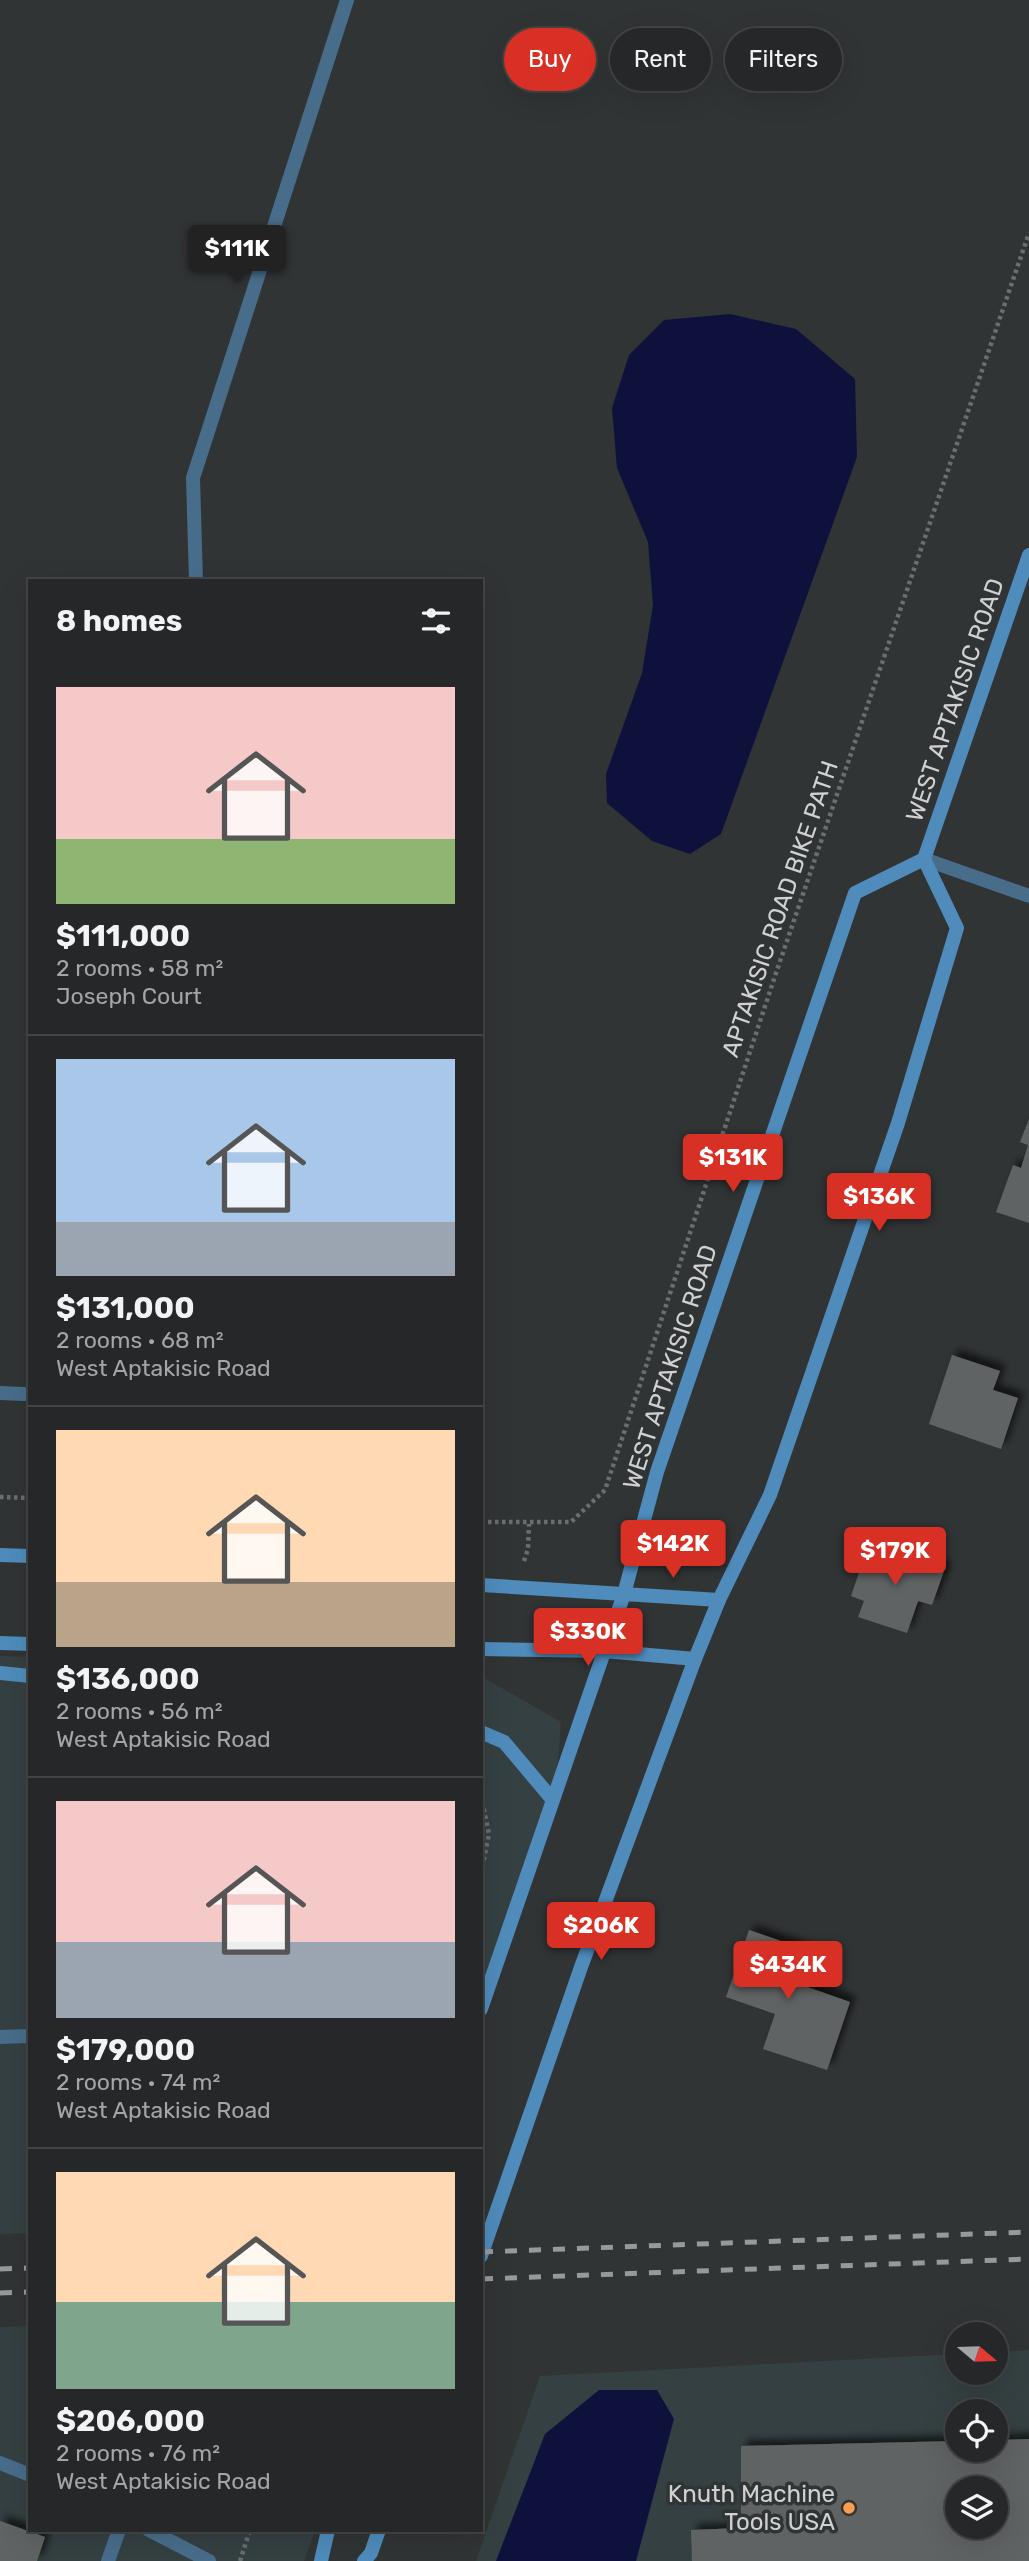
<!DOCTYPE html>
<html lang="en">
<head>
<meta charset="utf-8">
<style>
  body { margin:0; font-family:Rubik,sans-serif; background:#313334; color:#f1f3f6; height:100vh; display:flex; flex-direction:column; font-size:26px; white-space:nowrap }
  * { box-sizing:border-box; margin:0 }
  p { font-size:23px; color:#a3a5a8 }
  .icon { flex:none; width:38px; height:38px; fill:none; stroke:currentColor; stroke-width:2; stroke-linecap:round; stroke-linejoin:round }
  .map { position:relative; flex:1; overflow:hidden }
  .details { position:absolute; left:28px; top:579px; width:455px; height:1953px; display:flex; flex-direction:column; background:#252728; border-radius:0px; box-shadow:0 7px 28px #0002,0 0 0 2px #424445 }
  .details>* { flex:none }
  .top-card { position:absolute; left:504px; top:28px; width:420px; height:63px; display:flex; gap:14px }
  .needle { width:46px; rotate:109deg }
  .buttons { position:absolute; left:945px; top:2322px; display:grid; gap:14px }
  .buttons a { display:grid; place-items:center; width:63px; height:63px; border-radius:50%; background:#252728; box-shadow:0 7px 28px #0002,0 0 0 2px #424445; font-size:35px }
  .price { position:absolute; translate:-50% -60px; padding:0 16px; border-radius:7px; background:#d93025; color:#fff; font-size:23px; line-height:46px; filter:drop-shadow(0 2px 4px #0008) }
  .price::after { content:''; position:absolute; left:50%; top:42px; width:21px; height:16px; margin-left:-10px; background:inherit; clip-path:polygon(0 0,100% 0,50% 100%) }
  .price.active { background:#222; color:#fff }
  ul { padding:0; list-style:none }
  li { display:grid; align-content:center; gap:14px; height:371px; padding:0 28px }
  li+li { border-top:2px solid #424445 }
  li span { display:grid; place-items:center; height:217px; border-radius:0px; color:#555 }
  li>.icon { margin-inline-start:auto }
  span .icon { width:126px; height:126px; fill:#fffc; stroke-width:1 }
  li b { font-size:30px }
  h2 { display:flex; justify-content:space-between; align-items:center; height:84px; padding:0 28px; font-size:30px }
  .chip { padding:0 24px; border-radius:32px; background:#252728; box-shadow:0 7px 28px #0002,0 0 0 2px #424445; font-size:24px; line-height:63px }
  .chip.active { background:#d93025; color:#fff }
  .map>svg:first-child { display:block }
  .built { fill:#354042; fill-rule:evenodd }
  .water { fill:#0f113d }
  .building { fill:#616463; fill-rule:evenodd; filter:url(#shadow) }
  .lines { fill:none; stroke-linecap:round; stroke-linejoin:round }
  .path { stroke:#6b6e6f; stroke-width:4.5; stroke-dasharray:3.5 3.5; stroke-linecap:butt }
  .service { stroke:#486d8b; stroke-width:14 }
  .minor { stroke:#486d8b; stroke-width:14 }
  .secondary { stroke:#4f8cbc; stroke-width:14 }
  .rail { stroke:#979a9b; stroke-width:5; stroke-dasharray:12 12; stroke-linecap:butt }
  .poi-dot { fill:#fc9e52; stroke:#313435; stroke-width:2.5 }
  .labels { text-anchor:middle; stroke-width:7; stroke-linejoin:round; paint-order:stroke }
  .street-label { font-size:24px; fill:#cfd1d2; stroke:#313435 }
  .poi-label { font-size:24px; fill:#cfd1d2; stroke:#313435; text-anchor:end }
</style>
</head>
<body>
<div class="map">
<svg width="1029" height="2561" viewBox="0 0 1029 2561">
  <defs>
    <filter id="shadow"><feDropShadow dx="6" dy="-6" stdDeviation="3.5" flood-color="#0009"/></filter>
  </defs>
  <rect width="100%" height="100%" fill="#313435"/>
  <!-- built -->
  <g class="built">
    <path d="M0,1656l30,1v576l-30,1z"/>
    <path d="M481,1676l80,46 -5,64 -75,245z"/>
    <path d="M30,2326v204l285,1 -11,30h-304v-234z"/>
    <path d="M1029,2350v211h-553l64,-185 417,-22v19h39v-21zM957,2412h39v38h-39zM957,2488h39v39h-39z"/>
  </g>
  <!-- water -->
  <g class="water">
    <path d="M730,314l66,15 59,50 2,78 -136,377 -31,20 -38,-13 -45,-38 -1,-29 36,-101 11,-68 -5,-63 -31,-74 -5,-60 17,-53 35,-35z"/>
    <path d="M599,2390h58l17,29 -38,142h-140l49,-127z"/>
  </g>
  <!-- building -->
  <g class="building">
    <path d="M1029,1119v104l-33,-11 17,-47 8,3 7,-23 -8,-3z"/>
    <path d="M952,1355l48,16 -7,19 25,8 -17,51 -72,-25z"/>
    <path d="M869,1543l76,25 -13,37 -14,-4 -11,32 -49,-16 6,-16 -13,-5z"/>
    <path d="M749,1930l58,20 -11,33 54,19 -23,68 -64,-21 12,-35 -49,-17z"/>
    <path d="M1029,2439v122h-337l-1,-31 50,-2v-82l216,-5v9h39v-10zM957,2488h39v39h-39z"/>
    <path d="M0,2521l45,16 -8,24h-37z"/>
  </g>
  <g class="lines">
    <!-- path -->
    <g class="path">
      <path d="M0,1497l30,1"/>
      <path d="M481,1522h90l34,-32 170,-514 254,-743"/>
      <path d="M524,1561l4,-12 1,-25"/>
      <path d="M481,1795l8,39 -8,40"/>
      <path d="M240,2561l10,-31"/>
    </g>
    <!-- service -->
    <g class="service">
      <path d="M0,1393l24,1"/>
      <path d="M0,2037l30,-1"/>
      <path d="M108,2561l11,-31"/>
    </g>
    <!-- minor -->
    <g class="minor">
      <path d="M196,581l-3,-103 154,-478"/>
      <path d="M924,859l105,37"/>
      <path d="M0,2463l30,12"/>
      <path d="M149,2530l60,31"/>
    </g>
    <!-- secondary -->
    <g class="secondary">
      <path d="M0,1555l30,1"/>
      <path d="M481,1585l238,15"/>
      <path d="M0,1643l30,1"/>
      <path d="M481,1649l123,2 91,8"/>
      <path d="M0,1673l30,3"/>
      <path d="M481,1732l23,10 48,57"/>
      <path d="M481,2009l143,-415 33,-122 198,-579 69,-34"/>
      <path d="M481,2256l100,-289 114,-308 24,-59 51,-105 128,-372 59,-195 -33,-69 105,-304"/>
      <path d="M321,2561l7,-31"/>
      <path d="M364,2561l7,-8 8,-23"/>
    </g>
    <!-- rail -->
    <g class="rail">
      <path d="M481,2252l548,-20"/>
      <path d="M0,2269l30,-1"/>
      <path d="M481,2279l548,-20"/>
      <path d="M0,2293l30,-1"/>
    </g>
  </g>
  <!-- markers -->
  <circle class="poi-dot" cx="849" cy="2508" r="7"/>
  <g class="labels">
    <!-- street labels -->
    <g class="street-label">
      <text transform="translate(955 700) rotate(-71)" y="8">WEST APTAKISIC ROAD</text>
      <text transform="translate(780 909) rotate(-71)" y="8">APTAKISIC ROAD BIKE PATH</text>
      <text transform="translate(670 1367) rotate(-72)" y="8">WEST APTAKISIC ROAD</text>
    </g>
    <!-- poi labels -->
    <g class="poi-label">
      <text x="835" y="2502">Knuth Machine<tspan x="835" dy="28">Tools USA</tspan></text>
    </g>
  </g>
</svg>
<div class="buttons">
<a><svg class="needle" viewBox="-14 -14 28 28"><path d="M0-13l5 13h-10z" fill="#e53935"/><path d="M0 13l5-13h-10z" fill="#a3a5a8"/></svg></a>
<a><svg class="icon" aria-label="locate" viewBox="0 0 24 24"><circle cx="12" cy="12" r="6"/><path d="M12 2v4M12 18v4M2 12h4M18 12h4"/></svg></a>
<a><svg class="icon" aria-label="layers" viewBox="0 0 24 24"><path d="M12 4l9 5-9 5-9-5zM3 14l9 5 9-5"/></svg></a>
</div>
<b class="price active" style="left:237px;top:285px">$111K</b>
<b class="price" style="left:733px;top:1194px">$131K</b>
<b class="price" style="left:879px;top:1233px">$136K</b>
<b class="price" style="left:673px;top:1580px">$142K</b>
<b class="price" style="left:895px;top:1587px">$179K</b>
<b class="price" style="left:588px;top:1668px">$330K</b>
<b class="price" style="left:601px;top:1962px">$206K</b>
<b class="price" style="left:788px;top:2001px">$434K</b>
<div class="top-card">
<a class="chip active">Buy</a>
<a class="chip">Rent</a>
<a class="chip">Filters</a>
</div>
<section class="details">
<h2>8 homes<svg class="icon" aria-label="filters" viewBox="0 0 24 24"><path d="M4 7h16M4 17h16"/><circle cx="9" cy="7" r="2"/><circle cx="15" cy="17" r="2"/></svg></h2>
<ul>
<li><span style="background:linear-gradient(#f6c9c9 70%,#8fb573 0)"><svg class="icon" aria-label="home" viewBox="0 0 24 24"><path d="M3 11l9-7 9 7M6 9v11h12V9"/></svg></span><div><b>$111,000</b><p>2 rooms · 58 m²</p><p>Joseph Court</p></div></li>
<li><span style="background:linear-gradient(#a9c7e8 75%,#9aa5b1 0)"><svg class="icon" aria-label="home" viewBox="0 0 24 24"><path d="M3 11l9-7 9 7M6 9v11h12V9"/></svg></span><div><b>$131,000</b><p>2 rooms · 68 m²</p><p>West Aptakisic Road</p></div></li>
<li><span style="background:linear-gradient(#ffd9b3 70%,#b9a48a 0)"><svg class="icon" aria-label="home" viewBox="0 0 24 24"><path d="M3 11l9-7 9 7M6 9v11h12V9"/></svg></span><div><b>$136,000</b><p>2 rooms · 56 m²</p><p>West Aptakisic Road</p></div></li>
<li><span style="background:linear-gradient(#f6c9c9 65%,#9aa5b1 0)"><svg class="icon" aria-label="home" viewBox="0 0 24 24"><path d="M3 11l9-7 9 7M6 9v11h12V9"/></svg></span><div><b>$179,000</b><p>2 rooms · 74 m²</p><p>West Aptakisic Road</p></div></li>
<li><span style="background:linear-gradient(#ffd9b3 60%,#7fa58c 0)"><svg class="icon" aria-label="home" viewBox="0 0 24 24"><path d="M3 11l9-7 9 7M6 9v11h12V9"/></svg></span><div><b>$206,000</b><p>2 rooms · 76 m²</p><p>West Aptakisic Road</p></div></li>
</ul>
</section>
</div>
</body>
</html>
